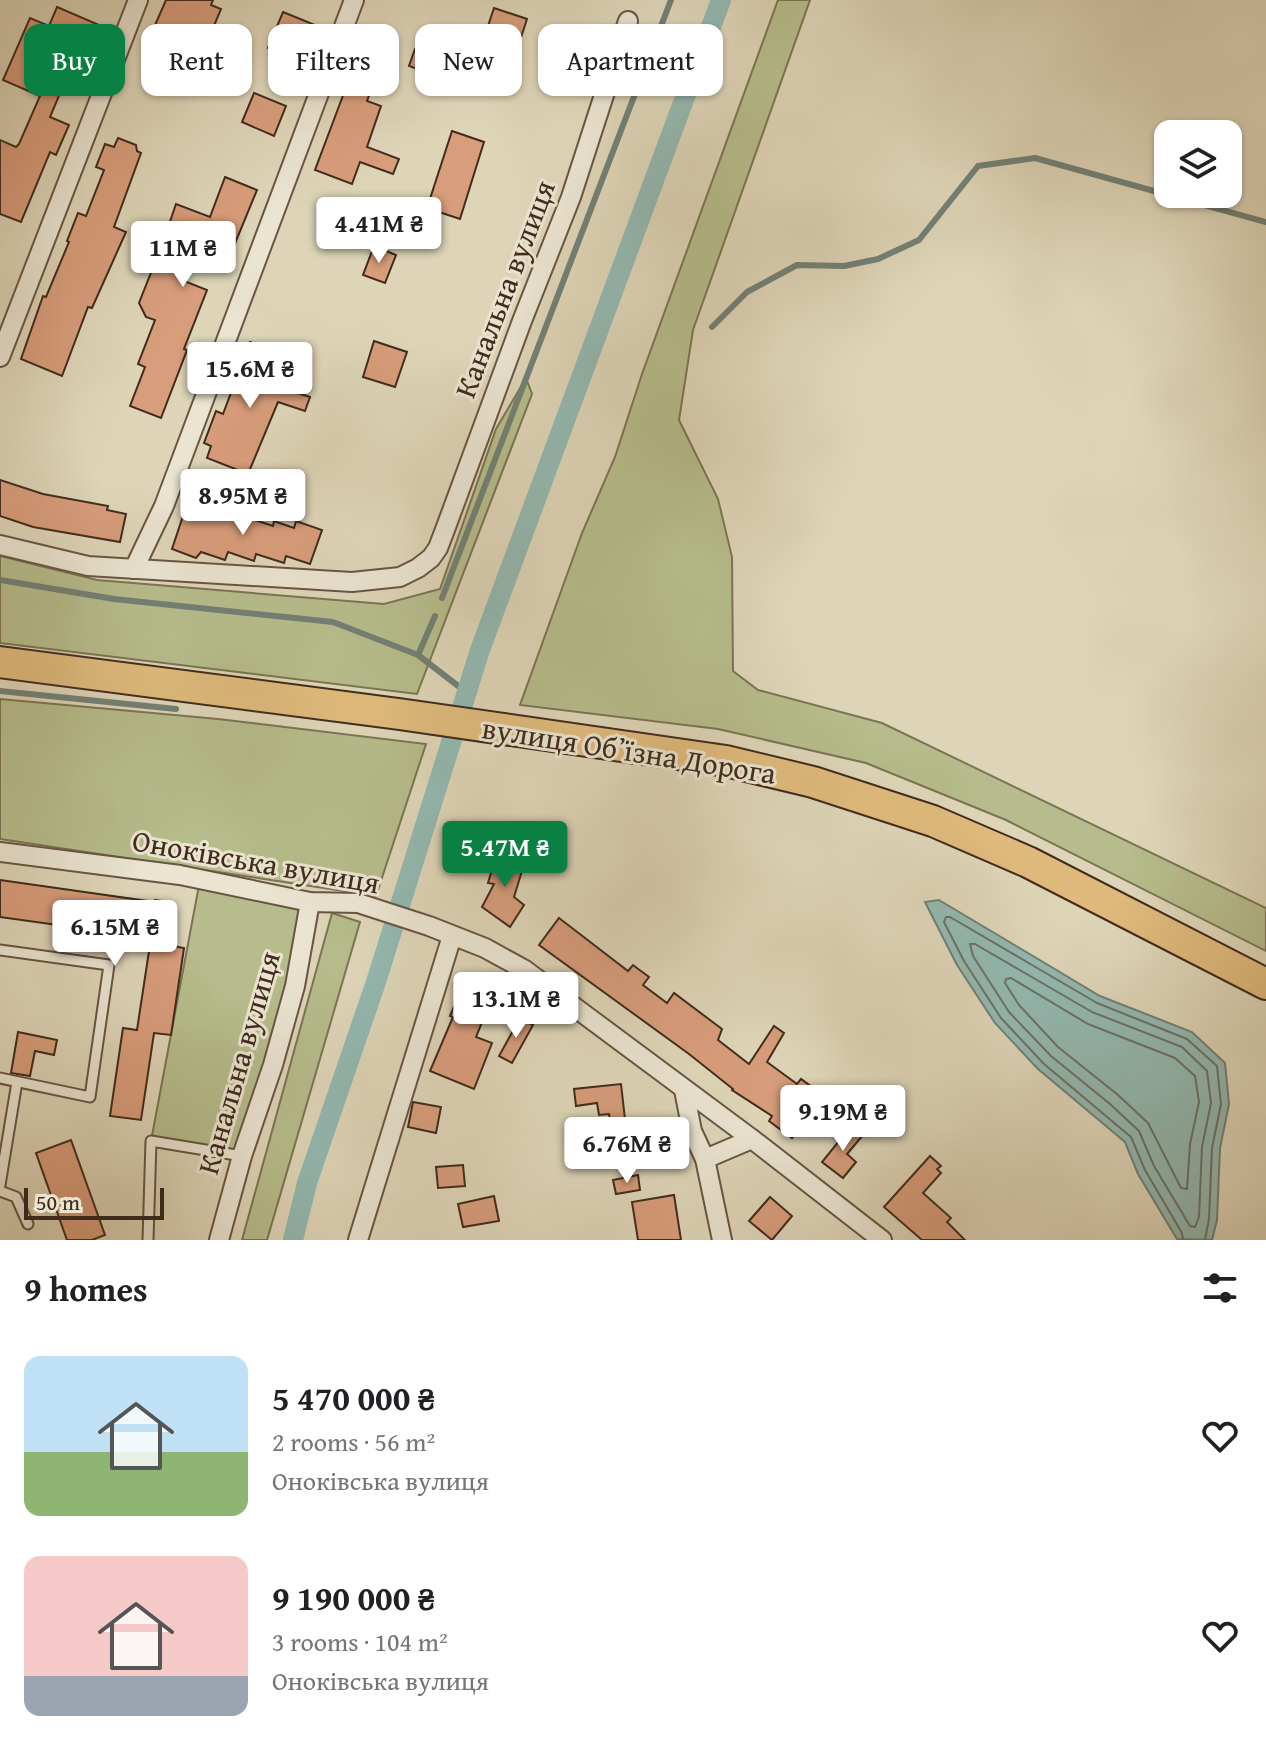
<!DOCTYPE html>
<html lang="en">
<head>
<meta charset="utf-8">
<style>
  body { margin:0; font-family:"Gentium Book Plus",serif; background:#f2f2f2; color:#202124; height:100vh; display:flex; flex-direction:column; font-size:30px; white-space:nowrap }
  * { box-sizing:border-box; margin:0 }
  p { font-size:26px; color:#757577 }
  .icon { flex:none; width:44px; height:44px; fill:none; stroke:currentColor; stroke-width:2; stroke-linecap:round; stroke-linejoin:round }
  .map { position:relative; height:1240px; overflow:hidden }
  .details { display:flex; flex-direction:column; background:#fff; flex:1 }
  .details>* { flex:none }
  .banner { position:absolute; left:24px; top:24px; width:800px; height:72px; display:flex; gap:16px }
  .fabs { position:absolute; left:1154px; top:120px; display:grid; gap:16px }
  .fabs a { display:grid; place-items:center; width:88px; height:88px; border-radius:16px; background:#fff; box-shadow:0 2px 6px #0004; font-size:40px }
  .scale { position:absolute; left:24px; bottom:20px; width:140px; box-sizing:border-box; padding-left:8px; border:4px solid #412c1c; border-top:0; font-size:22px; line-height:28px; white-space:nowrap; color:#412c1c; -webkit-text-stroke:6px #eae4d1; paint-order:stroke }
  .price { position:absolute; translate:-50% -68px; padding:0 18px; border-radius:8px; background:#fff; color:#222; font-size:26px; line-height:52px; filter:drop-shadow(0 2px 4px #0008) }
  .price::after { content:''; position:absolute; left:50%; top:48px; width:24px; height:18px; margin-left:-12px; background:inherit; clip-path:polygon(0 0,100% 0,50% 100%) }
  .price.active { background:#0b8043; color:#fff }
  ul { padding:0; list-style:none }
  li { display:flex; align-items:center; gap:24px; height:200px; padding:0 24px }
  li span { display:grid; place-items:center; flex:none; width:224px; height:160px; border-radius:16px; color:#555 }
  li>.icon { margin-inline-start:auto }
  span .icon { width:96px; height:96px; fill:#fffc; stroke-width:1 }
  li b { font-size:34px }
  h2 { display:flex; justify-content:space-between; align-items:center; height:96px; padding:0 24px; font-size:34px }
  .tag { padding:0 28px; border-radius:16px; background:#fff; box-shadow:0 2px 6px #0004; font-size:28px; line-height:72px }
  .tag.active { background:#0b8043; color:#fff }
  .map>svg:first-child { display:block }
  .green { fill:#b6bc8b; stroke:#7c7454; stroke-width:2 }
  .water { fill:#93b8b0; stroke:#728075; stroke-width:2 }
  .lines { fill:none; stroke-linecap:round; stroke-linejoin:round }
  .shore { stroke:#6a7266; stroke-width:2 }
  .stream { stroke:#728075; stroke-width:6 }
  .canal { stroke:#93b8b0; stroke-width:20 }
  .building { fill:#d89d7b; stroke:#412c1c; stroke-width:2 }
  .service-casing { stroke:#685643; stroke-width:13 }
  .minor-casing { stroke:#685643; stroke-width:22 }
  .trunk-casing { stroke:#412c1c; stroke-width:34 }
  .service { stroke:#eae4d1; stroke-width:9 }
  .minor { stroke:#eae4d1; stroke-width:18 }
  .trunk { stroke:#dfba7c; stroke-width:30 }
  .labels { text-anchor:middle; stroke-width:6; stroke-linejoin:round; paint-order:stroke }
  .street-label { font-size:30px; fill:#412c1c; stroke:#eae4d1 }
</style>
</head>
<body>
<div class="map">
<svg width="1266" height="1240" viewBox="0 0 1266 1240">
  <rect width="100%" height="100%" fill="#ded5b8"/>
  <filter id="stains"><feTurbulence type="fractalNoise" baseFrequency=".0025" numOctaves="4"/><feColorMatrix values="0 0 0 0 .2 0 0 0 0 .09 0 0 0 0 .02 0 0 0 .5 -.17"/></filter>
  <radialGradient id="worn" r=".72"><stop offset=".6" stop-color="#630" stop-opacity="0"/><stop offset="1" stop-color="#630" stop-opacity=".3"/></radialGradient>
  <!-- green -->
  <g class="green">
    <path d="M778,0h32l-117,330 -14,90 39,79 14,58 1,114 25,19 124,33 384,185v43l-260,-131 -140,-57 -148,-34 -198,-24 62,-172 33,-76 27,-83z"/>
    <path d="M526,378l6,16 -115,300 -417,-51v-87l97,24 287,24 56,-15 56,-160z"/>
    <path d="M0,699l218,20 208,25 -50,152 -376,-57z"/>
    <path d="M200,880l110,22 -68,254 -91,-15z"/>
    <path d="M332,913l28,9 -93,318h-25z"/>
  </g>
  <!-- water -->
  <path class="water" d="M939,900l161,96 92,36 33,31 4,41 -9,44 -3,72 -5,20 -35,-1 -39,-65 -13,-32 -87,-73 -43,-46 -38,-58 -32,-63z"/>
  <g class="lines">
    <!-- shore -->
    <g class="shore">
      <path d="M970,944h5l117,68 90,35 25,24 4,32 -9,44 -3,70 -4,10 -5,-1 -36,-60 -15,-35 -29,-27 -59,-48 -42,-44 -36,-56z"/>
      <path d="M1011,978l77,46 87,34 20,18 4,26 -9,42 -3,45 -6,-1 -33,-65 -30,-28 -60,-48 -39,-42 -14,-22 1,-4z"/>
      <path d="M1183,1240l-1,-7 -37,-63 -14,-33 -87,-73 -43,-46 -37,-57 -20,-39 2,-5h4l147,86 90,36 30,27 4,38 -9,44 -3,71 -4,21"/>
    </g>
    <!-- stream -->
    <g class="stream">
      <path d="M712,327l35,-35 50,-27 47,1 34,-7 41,-19 59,-74 57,-8 231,64"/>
      <path d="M0,580l114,19 219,23 85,33 48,37"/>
      <path d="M442,598l229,-598"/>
      <path d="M418,655l17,-39"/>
      <path d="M0,691l176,18"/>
    </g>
    <!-- canal -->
    <path class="canal" d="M293,1240l14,-57 69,-201 104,-332 241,-650"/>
  </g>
  <!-- building -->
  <g class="building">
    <path d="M166,0h47l-2,5 10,4 -10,24 15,6 -16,40 -15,-6 9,-20 -52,-21z"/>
    <path d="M57,7l42,18 -29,64 -7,-3 -13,31 19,8 -13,30 -6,-3 -29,70 -21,-8v-74l16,7 3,-3 21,-48 -37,-16 27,-62 19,8z"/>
    <path d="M494,8l33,11 -21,65 -45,-15 9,-26 11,4z"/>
    <path d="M283,12l32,13 -15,36 -32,-13z"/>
    <path d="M415,49l20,7 -7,17 -19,-7z"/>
    <path d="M359,53l23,8 -15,40 14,5 -14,41 32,12 -6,15 -33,-12 -8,22 -37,-14z"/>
    <path d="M254,93l32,13 -12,30 -32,-14z"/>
    <path d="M452,131l32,11 -24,77 -33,-11z"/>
    <path d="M118,138l18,7 1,6 4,2 -27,74 12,5 -34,76 -4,-1 -26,69 -41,-17 22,-63 3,1 23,-55 -2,-1 11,-28 8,3 18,-46 -8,-3 9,-23 9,3z"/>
    <path d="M225,177l32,13 -28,68 -38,-14 -12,35 28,11 -23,59 3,1 -26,68 -31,-12 15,-39 -7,-3 17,-44 -9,-3 -7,-14 13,-33 -2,-1 10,-28 3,1 13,-38 34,13z"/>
    <path d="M374,246l22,9 -11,28 -22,-8z"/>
    <path d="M374,341l33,11 -12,35 -32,-10z"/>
    <path d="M250,342l34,12 -11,31 37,12 -5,14 -27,-9 -30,72 -41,-16 4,-12 -7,-3 12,-32 7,3z"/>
    <path d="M0,480l43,14 65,12 -1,4 19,4 -6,28 -87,-15 -33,-11z"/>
    <path d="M187,504l28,10 1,-4 26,9 1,-3 30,10 1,-5 20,7 2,-7 26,9 -12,34 -24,-8 -2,7 -28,-9 -2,7 -26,-9 -3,8 -24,-8 -5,6 -24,-9z"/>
    <path d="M497,853l28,8 -11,36 10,8 -14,22 -28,-20 12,-23 -6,-1z"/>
    <path d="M0,880l155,22v-2l17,2 -6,43 18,3 -10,67 -3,20 -17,-2 -13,87 -31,-4 13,-88 14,2 14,-92 -151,-21z"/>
    <path d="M559,918l69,53 5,-6 16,12 -6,8 24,18 7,-10 48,36 -4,11 31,24 25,-38 10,7 -17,29 30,22 4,-5 23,17 -32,42 -23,-17 3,-5 -40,-26 1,-1 -44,-35 -150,-109z"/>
    <path d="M462,987l29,13 -15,37 16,6 -18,46 -44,-18 23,-54 -3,-1z"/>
    <path d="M520,1018l13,7 -21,38 -13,-7z"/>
    <path d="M18,1032l39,8 -3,15 -19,-4 -5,25 -19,-3z"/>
    <path d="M621,1084l6,53 -14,3 -4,-26 -10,1 -2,-12 -21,3 -2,-17z"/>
    <path d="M413,1102l28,5 -5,26 -28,-6z"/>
    <path d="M662,1121l4,29 -34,5 -4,-28z"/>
    <path d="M852,1125l12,9 -17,20 9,8 -13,16 -21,-16z"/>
    <path d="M71,1140l34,95 -13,5h-25l-31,-87z"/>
    <path d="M930,1156l11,10 -4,3 4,4 -18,20 28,25 -4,4 18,18h-43l-38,-33z"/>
    <path d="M463,1165l2,21 -27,2 -2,-21z"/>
    <path d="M638,1175l2,15 -24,4 -3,-14z"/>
    <path d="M674,1195l7,45h-43l-6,-38z"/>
    <path d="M494,1196l5,25 -36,6 -5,-23z"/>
    <path d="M770,1197l22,19 -20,24 -23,-19z"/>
  </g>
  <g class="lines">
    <!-- service casing -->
    <g class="service-casing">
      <g id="service">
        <path d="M0,950l109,15 -19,132 -90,-19"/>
        <path d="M0,1185l17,-103"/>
        <path d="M0,1191l16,6 12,27"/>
        <path d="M148,1240l3,-99 91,15"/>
      </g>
    </g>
    <!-- minor casing -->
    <g class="minor-casing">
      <g id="minor">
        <path d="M0,357l138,-357"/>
        <path d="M0,545l88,21 264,16 48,-5 18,-9 13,-10 7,-10 8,-21 76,-206 49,-124 57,-176"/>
        <path d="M134,569l30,-63 190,-506"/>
        <path d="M0,852l180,23 130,27 48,1 71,23 56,22 40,22 36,27 191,142 130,101"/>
        <path d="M684,1090l8,41 13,28 17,81"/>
        <path d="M705,1159l47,-20"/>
        <path d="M219,1240l23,-84 31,-91 22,-79 15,-84"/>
        <path d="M358,1240l94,-304"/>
      </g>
    </g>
    <!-- trunk casing -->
    <g class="trunk-casing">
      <path id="trunk" d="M0,662l399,52 327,47 87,21 120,39 95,41 238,122"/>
    </g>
    <!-- service -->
    <use href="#service" class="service"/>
    <!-- minor -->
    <use href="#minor" class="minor"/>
    <!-- trunk -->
    <use href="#trunk" class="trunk"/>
  </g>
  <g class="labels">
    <!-- street labels -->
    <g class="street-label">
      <text transform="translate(505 289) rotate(-69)" y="10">Канальна вулиця</text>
      <text transform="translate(629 751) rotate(9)" y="10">вулиця Обʼїзна Дорога</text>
      <text transform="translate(256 862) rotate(10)" y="10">Оноківська вулиця</text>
      <text transform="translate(239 1063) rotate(-74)" y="10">Канальна вулиця</text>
    </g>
  </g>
  <rect width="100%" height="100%" filter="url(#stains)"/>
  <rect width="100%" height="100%" fill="url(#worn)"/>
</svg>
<div class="fabs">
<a><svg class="icon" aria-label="layers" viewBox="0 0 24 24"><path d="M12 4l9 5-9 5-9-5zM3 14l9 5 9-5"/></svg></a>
</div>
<div class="scale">50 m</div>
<b class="price" style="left:379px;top:265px">4.41M ₴</b>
<b class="price" style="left:183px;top:289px">11M ₴</b>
<b class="price" style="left:250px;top:410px">15.6M ₴</b>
<b class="price" style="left:243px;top:537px">8.95M ₴</b>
<b class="price active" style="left:505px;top:889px">5.47M ₴</b>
<b class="price" style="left:115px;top:968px">6.15M ₴</b>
<b class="price" style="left:516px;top:1040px">13.1M ₴</b>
<b class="price" style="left:843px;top:1153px">9.19M ₴</b>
<b class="price" style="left:627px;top:1185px">6.76M ₴</b>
<div class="banner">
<a class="tag active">Buy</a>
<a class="tag">Rent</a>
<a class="tag">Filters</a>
<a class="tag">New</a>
<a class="tag">Apartment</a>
</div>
</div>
<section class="details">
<h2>9 homes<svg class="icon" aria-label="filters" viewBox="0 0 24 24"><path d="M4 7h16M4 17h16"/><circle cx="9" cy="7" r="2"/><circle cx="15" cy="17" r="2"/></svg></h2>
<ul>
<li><span style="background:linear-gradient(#bfe0f5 60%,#8fb573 0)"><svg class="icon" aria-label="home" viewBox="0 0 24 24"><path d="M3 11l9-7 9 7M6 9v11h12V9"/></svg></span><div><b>5 470 000 ₴</b><p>2 rooms · 56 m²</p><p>Оноківська вулиця</p></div><svg class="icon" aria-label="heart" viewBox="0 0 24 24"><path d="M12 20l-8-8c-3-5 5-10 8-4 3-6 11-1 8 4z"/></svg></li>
<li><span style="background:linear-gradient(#f6c9c9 75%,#9aa5b1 0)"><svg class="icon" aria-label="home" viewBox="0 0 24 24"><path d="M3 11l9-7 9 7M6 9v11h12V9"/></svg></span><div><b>9 190 000 ₴</b><p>3 rooms · 104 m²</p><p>Оноківська вулиця</p></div><svg class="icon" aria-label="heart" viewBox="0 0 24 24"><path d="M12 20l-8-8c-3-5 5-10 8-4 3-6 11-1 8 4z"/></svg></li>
</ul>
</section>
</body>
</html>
